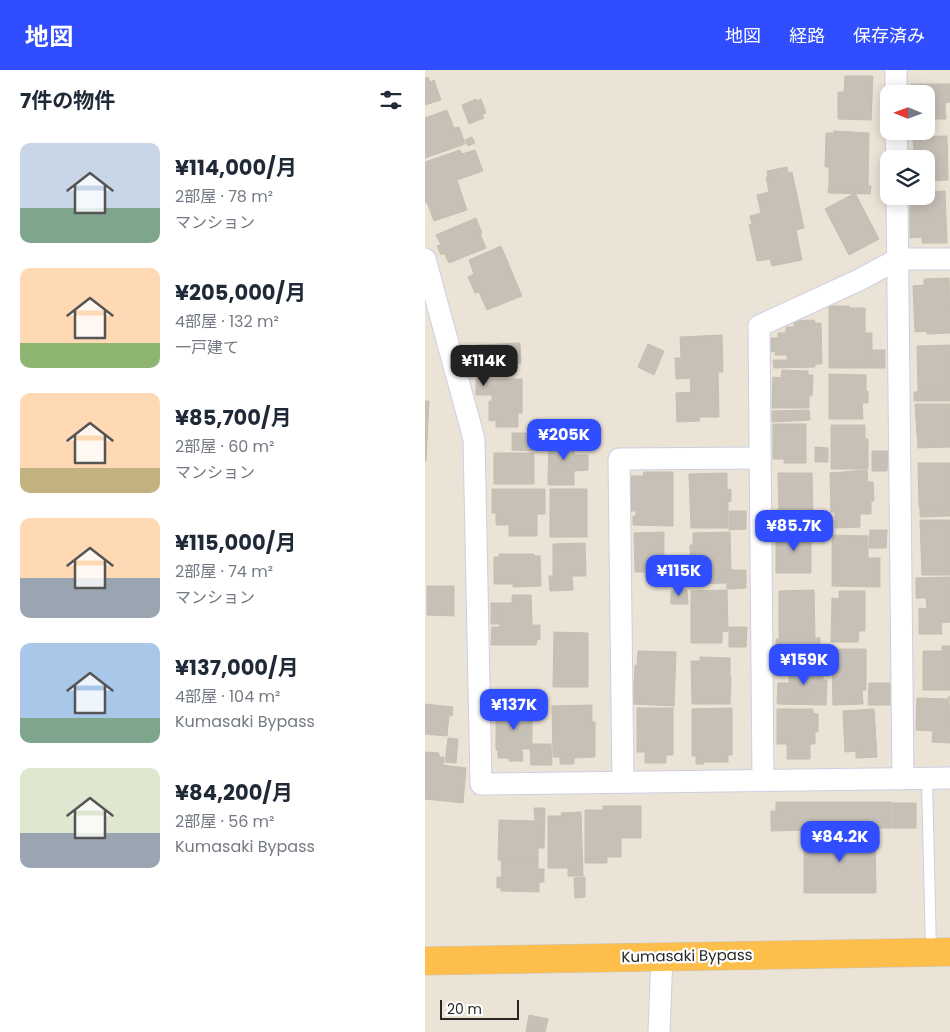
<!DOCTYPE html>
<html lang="ja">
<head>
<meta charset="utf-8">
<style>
  body { margin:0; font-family:Poppins,"Noto Sans JP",sans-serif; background:#f6f6f7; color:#1f2937; height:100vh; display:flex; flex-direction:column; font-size:19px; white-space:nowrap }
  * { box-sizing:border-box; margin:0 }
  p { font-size:16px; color:#747a83 }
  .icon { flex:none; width:28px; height:28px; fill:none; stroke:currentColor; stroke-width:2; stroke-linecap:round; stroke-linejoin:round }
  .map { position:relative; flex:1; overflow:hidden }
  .sheet { display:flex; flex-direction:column; background:#fff; width:425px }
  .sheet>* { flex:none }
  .needle { width:32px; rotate:271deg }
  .tools { position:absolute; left:455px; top:15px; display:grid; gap:10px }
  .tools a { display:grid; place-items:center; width:55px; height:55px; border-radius:10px; background:#fff; box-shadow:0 2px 12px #0003; font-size:25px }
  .scale { position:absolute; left:15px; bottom:12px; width:79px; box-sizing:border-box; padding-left:5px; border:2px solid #272727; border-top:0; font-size:14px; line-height:18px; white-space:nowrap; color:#272727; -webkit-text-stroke:4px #fff; paint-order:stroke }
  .price { position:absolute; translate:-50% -42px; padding:0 11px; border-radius:10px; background:#304eff; color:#fff; font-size:16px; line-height:32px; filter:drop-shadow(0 1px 2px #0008) }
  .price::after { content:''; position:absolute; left:50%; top:30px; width:15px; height:11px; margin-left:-8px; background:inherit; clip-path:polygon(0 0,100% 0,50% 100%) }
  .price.current { background:#222; color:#fff }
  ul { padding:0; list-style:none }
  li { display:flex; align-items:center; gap:15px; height:125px; padding:0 20px }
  li span { display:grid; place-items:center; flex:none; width:140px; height:100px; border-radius:10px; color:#555 }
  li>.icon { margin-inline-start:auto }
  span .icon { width:60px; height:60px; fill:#fffc; stroke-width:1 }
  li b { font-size:21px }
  h2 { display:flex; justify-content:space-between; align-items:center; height:60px; padding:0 20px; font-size:21px }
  header { display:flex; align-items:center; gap:30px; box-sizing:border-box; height:70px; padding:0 25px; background:#304eff; color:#fff }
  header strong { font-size:24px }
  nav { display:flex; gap:28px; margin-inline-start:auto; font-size:18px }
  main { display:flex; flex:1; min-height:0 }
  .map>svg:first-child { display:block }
  .building { fill:#c6c0b7; stroke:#c6bfb0 }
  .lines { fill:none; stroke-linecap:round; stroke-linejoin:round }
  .service-casing { stroke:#cccfe2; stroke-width:12 }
  .minor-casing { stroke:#cccfe2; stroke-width:23 }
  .trunk-casing { stroke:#c7c7c7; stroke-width:29 }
  .service { stroke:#fff; stroke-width:10 }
  .minor { stroke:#fff; stroke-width:21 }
  .trunk { stroke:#febe4c; stroke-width:28 }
  .labels { text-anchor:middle; stroke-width:4.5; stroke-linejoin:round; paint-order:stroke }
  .street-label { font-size:15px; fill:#272727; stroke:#fff }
</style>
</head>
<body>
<header>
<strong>地図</strong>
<nav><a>地図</a><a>経路</a><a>保存済み</a></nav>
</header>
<main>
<section class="sheet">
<h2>7件の物件<svg class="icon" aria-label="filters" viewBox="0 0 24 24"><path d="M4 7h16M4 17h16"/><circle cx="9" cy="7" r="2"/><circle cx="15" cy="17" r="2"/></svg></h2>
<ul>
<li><span style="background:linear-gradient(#c9d6e8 65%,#7fa58c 0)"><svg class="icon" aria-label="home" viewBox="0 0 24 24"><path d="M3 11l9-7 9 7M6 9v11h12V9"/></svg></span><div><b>¥114,000/月</b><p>2部屋 · 78 m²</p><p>マンション</p></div></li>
<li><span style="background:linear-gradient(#ffd9b3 75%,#8fb573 0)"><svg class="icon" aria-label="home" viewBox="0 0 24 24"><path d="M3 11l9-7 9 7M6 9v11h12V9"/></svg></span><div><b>¥205,000/月</b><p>4部屋 · 132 m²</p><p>一戸建て</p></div></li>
<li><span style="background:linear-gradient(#ffd9b3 75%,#c2b280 0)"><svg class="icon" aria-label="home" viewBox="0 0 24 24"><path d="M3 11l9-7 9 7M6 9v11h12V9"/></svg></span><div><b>¥85,700/月</b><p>2部屋 · 60 m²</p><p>マンション</p></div></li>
<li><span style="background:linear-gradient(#ffd9b3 60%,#9aa5b1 0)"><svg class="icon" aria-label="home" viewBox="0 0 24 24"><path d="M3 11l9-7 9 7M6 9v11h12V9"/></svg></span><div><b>¥115,000/月</b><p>2部屋 · 74 m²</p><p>マンション</p></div></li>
<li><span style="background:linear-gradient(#a9c7e8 75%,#7fa58c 0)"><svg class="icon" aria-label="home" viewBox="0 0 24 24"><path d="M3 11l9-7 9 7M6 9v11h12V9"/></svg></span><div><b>¥137,000/月</b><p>4部屋 · 104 m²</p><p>Kumasaki Bypass</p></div></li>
<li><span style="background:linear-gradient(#dfe7d0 65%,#9aa5b1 0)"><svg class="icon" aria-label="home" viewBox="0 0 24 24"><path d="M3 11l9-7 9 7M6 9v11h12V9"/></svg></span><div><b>¥84,200/月</b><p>2部屋 · 56 m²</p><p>Kumasaki Bypass</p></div></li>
</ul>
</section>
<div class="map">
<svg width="525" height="962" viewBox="0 0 525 962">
  <rect width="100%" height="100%" fill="#ebe3d6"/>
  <!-- building -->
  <g class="building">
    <path d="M420,6h28l-2,44 -33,-1v-27h6z"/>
    <path d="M3,7l2,5 4,-2 7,20 -16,5v-27z"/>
    <path d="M486,14h39v18l-5,1 1,16h-20v-25h-15z"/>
    <path d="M51,29l1,2 4,-2 5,14 -4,2 2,3 -15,6 -7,-19z"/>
    <path d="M22,40l7,18 5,-1 6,17 -40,14v-40z"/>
    <path d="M409,61l35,2 -1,53 -39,-1v-18h-4l1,-34h8z"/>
    <path d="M522,66l1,44 -22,1v-22h-12l-1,-22z"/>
    <path d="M47,67l3,6 -7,3 -3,-6z"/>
    <path d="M35,80l2,4 13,-4 8,21 -26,9 10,30 -33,11 -7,-19 -2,1v-41z"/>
    <path d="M362,97l1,6 4,-1 12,56 -8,2 6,30 -30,6 -2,-7 -13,2 -8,-36 3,-1 -2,-8 11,-3 -4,-18 12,-3 -3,-15h2l-1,-6z"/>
    <path d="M404,115l42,1 -1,8 -42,-1z"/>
    <path d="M520,121l2,52h-25v-6l-12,1v-42h16v-4z"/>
    <path d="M430,123l24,46 -30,16 -24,-46z"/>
    <path d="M51,148l6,15 -2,1 6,14 -37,15 -5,-10 -3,2 -4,-9 4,-1 -5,-10z"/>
    <path d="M76,176l21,50 -35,14 -8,-18 -4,1 -7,-16 6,-3 -5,-14z"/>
    <path d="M524,208l1,55 -23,1v-3l-12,1 -2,-46 11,-1v-6z"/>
    <path d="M404,236h20v2h16v25h7v17h-6v18h-37z"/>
    <path d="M389,250l1,3h6l1,41h-7v3l-41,1 -1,-8h14v-5h-12v-4l-4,1v-14h7v-5h8v-6h8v-6z"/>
    <path d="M297,265l1,37h-5l1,45h-20l1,4 -23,1 -1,-29 15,-1 -1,-14 -14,1 -1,-21h6l-1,-21z"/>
    <path d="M95,273l1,20 -42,2 -1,-20z"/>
    <path d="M223,274l16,7 -10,24 -16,-8z"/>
    <path d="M525,275v47h-32l-1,-46z"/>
    <rect x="441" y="280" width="19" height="18"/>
    <path d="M357,300l26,1v4h5l-1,21h-3v12h-37l1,-31 8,1z"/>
    <path d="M404,304l37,1v16h2v12h-6l1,16h-34z"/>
    <rect x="51" y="309" width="16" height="16"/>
    <path d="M67,309h30v34h-4v14h-22v-7l-7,1v-20h3z"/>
    <rect x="489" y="322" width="36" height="9"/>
    <path d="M0,331h4l-3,60h-1z"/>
    <path d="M490,334h35v43l-32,1z"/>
    <path d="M384,340l1,10 -38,2v-11z"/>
    <path d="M139,351l10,14h-25v-12z"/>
    <path d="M348,354h33v39h-22v-4h-11z"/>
    <path d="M406,355h34v14h3v30h-37z"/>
    <path d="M87,363h20v18l-20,-1z"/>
    <path d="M124,365h25v20h14v15l-14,1v14h-26z"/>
    <path d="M390,377l13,1v14h-13z"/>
    <path d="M447,381h16l-1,20h-15z"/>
    <rect x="69" y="383" width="40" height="31"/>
    <path d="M493,393h32v43l-31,1z"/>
    <path d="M442,400l1,12h5l1,19h-3v13h-11v13l-25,1v-16h-4l-1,-39z"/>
    <path d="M219,402h29v54l-40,-1v-9h3v-5h-5v-35h12z"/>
    <path d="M302,403v17l4,-1v12l-3,1v26h-37l-2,-54z"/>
    <path d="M353,403h34l1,49h-21v-7h-13z"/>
    <path d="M67,419h53v25h-8v22h-28v-11h-13v-12h-4z"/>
    <rect x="125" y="419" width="37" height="48"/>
    <path d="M525,436v10l-30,1v-10z"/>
    <path d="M304,441h17v18l-17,1z"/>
    <path d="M495,450h30v55h-28z"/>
    <rect x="350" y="452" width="38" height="8"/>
    <path d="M445,460h17l-1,18h-17z"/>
    <path d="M386,461v42h-35v-41z"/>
    <path d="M239,462v46h-18v-6h-11l-1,-39z"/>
    <path d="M305,462l1,38h-5l1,13 -38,1v-12h2l-1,-27h3v-12z"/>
    <path d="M407,465l36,1v22h12v29l-48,-1z"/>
    <path d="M160,473l1,33h-14l1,14 -23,1 -1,-15h4v-32z"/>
    <path d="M74,484h35v2h6l1,30 -28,1v-3h-19v-27h5z"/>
    <path d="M301,500h20v18l-19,1z"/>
    <path d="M525,507v45l-9,1 1,11h-23v-26l8,1 -1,-11h-10v-20z"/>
    <path d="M2,516h27v30l-27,-1z"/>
    <path d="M262,520l1,14h-17v-13z"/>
    <path d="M302,520l1,41 -6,1v11h-31v-52z"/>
    <path d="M389,520l1,48 -36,1v-48z"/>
    <path d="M414,521h26v40h-6l-1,11h-27l1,-44 7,1z"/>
    <path d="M87,525h19l1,30h8v14l-3,1 -1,5h-45l1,-18h8v-24h12z"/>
    <rect x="66" y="533" width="9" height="21"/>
    <path d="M304,557h18l-1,20h-17z"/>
    <path d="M129,562l34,1v54h-35z"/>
    <path d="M390,568h5v8l-44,1v-8z"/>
    <path d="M517,576h8v44h-27v-39h19z"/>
    <path d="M408,578v13l-54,1v-13z"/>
    <path d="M411,579h30v41h-4l1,14 -30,1 -1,-42h5z"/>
    <path d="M213,581l38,1 -2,54 -41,-2 2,-39 2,1z"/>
    <path d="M275,587l30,1v19h1l-1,27h-38l-1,-43h9z"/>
    <path d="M364,595h34v15h4l-1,25 -49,-1 1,-21h11z"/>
    <path d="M444,613h21v22h-22z"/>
    <path d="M524,626l1,47 -18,-1 1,-11 -17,-1 1,-32 32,1z"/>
    <path d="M0,634l28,3 -1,9 -3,-1 -2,21 -22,-2z"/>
    <path d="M107,635v44h-10l1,12h-14v-3h-11v-8h-2v-44z"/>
    <path d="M167,635v17h3v35l-21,1v6h-14v-7h-7l-1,-51z"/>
    <path d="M212,638h36v47h-7v8h-21v-11h-8z"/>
    <path d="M307,638v47h-4v7h-24v2h-8v-8h-4v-47z"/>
    <path d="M352,639h36v4l5,1v18h-3v12h-5v15h-23v-15h-10z"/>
    <path d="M449,639l3,48 -21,1v-7l-11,1 -2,-41z"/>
    <path d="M23,668l10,1 -2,24 -11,-1z"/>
    <path d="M108,674h18l1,21h-21l-1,-16h2z"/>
    <path d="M0,682l14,1v4h5l-1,8 23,3 -3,35 -38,-4z"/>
    <path d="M351,732h115v26h-24v5h-56v-3l-40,1v-20h5z"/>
    <rect x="467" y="733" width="24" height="25"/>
    <path d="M178,736h38v32h-20v19h-14v6h-22v-53h18z"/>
    <path d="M109,738h11l-1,40h-6v12h-40l1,-40 36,1z"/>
    <path d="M156,742l2,64h-15v-8h-20v-52h14l-1,-3z"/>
    <path d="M386,763h64l1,60h-72v-59h7z"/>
    <path d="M76,789l37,1v9h6v13h-5v10l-38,-1v-3h-4v-11h5z"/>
    <path d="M160,807v20l-10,1 -1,-20z"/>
    <path d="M104,945l19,4 -3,13h-19z"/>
  </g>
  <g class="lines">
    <!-- service casing -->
    <g class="service-casing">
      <path id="service" d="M502,709l4,172"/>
    </g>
    <!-- minor casing -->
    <g class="minor-casing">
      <g id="minor">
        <path d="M471,0v24"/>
        <path d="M471,61l1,28"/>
        <path d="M472,126l6,583"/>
        <path d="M0,189l49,180 7,345 469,-6"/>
        <path d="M338,710l-4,-454 100,-46 39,-21h52"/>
        <path d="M198,712l-4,-323 141,-1"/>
        <path d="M234,962l3,-76"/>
      </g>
    </g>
    <!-- trunk casing -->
    <g class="trunk-casing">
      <path id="trunk" d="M0,891l525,-9"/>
    </g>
    <!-- service -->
    <use href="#service" class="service"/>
    <!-- minor -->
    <use href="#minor" class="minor"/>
    <!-- trunk -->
    <use href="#trunk" class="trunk"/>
  </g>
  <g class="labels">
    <!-- street labels -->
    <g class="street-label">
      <text transform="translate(262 886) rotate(-1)" y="5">Kumasaki Bypass</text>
    </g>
  </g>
</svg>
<div class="tools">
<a><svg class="needle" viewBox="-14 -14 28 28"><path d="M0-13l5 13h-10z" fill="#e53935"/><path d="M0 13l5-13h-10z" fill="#747a83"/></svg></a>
<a><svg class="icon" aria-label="layers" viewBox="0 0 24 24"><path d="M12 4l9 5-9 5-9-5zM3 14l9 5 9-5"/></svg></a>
</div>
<div class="scale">20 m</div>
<b class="price current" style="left:59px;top:317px">¥114K</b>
<b class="price" style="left:139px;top:391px">¥205K</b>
<b class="price" style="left:369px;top:482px">¥85.7K</b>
<b class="price" style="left:254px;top:527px">¥115K</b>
<b class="price" style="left:379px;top:616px">¥159K</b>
<b class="price" style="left:89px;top:661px">¥137K</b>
<b class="price" style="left:415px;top:793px">¥84.2K</b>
</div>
</main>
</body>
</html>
